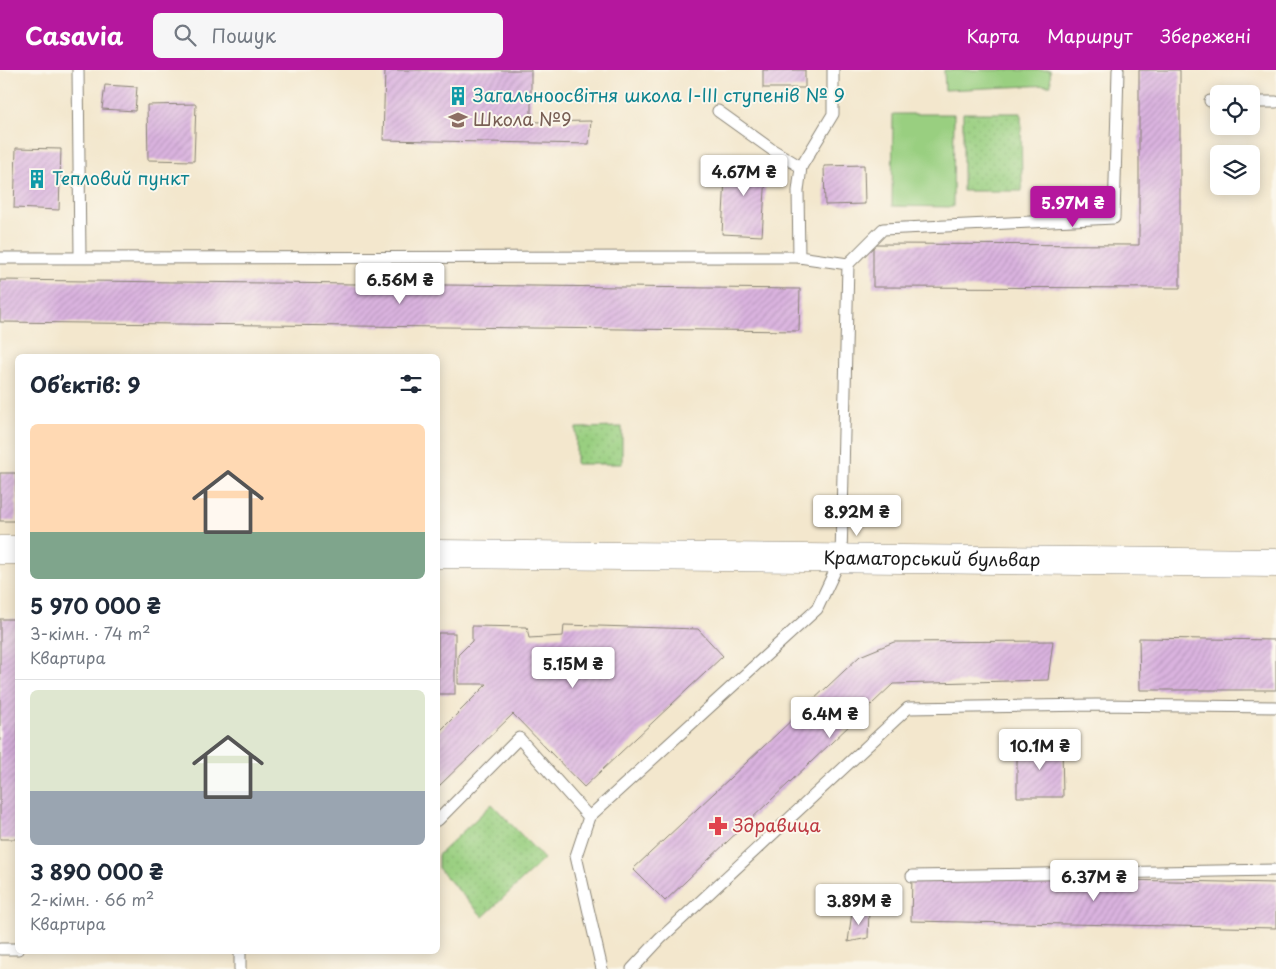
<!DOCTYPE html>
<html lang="uk">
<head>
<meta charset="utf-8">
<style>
  body { margin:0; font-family:"Playpen Sans",sans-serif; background:#f6f6f7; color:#1f2937; height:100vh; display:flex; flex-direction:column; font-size:19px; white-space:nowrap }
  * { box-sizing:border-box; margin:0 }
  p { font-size:16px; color:#747a83 }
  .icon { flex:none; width:28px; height:28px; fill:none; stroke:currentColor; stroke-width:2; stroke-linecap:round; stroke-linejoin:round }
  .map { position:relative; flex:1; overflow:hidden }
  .side { position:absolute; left:15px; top:284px; width:425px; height:600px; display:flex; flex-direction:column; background:#fff; border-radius:8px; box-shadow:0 2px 12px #0003 }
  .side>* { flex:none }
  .fabs { position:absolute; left:1210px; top:15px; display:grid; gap:10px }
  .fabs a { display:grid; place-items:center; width:50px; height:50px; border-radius:8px; background:#fff; box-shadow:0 2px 12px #0003; font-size:25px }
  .price { position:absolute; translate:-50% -42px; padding:0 11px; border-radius:5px; background:#fff; color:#222; font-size:16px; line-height:32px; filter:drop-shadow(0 1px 2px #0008) }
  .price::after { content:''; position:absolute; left:50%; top:30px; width:15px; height:11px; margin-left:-8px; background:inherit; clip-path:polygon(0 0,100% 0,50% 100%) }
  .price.on { background:#b5179e; color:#fff }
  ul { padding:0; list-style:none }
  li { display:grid; align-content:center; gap:10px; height:265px; padding:0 15px }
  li+li { border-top:1px solid #e0e1e3 }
  li span { display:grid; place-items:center; height:155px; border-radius:8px; color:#555 }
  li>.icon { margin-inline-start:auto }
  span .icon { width:90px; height:90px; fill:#fffc; stroke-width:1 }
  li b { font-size:21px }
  h2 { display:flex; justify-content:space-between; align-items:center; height:60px; padding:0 15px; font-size:21px }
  header { display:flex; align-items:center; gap:30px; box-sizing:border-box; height:70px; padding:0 25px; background:#b5179e; color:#fff }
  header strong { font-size:24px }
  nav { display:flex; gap:28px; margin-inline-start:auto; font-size:18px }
  .search { width:350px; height:45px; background:#f6f6f7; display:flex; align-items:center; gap:12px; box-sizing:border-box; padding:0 18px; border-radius:8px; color:#747a83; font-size:19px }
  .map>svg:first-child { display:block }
  .park { fill:url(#park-dots); stroke:#5a764e }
  .pitch { fill:#99cf80; stroke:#5a764e }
  .building { fill:url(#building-hatch) }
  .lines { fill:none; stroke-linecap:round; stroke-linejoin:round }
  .lane-casing { stroke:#888274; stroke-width:13 }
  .secondary-casing { stroke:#888274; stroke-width:29 }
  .lane { stroke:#fff; stroke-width:11 }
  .secondary { stroke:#fff; stroke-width:28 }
  .labels { text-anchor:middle; stroke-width:4; stroke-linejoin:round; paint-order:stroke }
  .culture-label { font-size:18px; fill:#0d838f; stroke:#fbf7ec; text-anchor:start }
  .education-label { font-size:18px; fill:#785e54; stroke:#fbf7ec; text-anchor:start }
  .street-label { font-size:18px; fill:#1c1c1c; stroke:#fbf7ec }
  .health-label { font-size:18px; fill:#be3a42; stroke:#fbf7ec; text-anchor:start }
</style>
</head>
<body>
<header>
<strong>Casavia</strong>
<div class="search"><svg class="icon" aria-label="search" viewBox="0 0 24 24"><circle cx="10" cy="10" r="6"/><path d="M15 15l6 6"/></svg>Пошук</div>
<nav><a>Карта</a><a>Маршрут</a><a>Збережені</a></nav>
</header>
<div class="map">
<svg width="1276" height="899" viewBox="0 0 1276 899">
  <defs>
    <pattern id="park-dots" width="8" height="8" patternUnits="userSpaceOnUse" patternTransform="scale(1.25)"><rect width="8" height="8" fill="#99cf80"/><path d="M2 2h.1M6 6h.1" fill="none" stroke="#83b16e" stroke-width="1.8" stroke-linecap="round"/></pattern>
    <pattern id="building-hatch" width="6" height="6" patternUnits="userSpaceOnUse" patternTransform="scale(1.25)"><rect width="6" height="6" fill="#dab3df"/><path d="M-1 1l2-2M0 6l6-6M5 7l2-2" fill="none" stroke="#ba99bf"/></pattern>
  </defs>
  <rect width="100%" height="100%" fill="#fbf7ec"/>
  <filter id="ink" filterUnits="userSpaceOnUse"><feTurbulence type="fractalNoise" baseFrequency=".02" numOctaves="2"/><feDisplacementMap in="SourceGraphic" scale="10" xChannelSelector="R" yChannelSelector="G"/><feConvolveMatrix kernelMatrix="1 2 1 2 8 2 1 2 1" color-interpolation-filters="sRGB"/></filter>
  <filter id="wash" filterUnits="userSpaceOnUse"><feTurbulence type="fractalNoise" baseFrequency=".0096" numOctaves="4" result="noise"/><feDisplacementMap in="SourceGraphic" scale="20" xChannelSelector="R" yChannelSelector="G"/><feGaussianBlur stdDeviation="1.12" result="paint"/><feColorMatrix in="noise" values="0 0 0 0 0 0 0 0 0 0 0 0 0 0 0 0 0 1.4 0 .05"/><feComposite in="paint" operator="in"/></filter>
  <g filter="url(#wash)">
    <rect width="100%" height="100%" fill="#f3e7cd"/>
    <!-- park -->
    <g class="park">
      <path d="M963,43h58l1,78h-59z"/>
      <path d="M622,357v37h-46v-36z"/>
      <path d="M492,734l52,55 -61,58 -45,-49v-13z"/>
    </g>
    <!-- pitch -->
    <g class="pitch">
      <path d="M944,0h106l1,15 -106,5z"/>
      <path d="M893,44h61l-1,93 -61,-1z"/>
    </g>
    <g id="blocks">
      <!-- building -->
      <g class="building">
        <path d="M385,0h146v52l60,-1 -2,23 -206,-4z"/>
        <rect x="763" y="0" width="42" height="18"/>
        <path d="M1139,0h41v218l-307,-1v-43l266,1z"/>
        <path d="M105,15l32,2 -2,24 -33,-2z"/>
        <path d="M196,34l-2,57 -46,-1 -1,-55z"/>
        <path d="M16,78l45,1 -2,61 -45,-2z"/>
        <path d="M726,88l41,2 -5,76 -40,-2z"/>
        <path d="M864,95l1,39 -40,1 -1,-39z"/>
        <path d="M0,210l800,9 -1,42 -799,-9z"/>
        <rect x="0" y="403" width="16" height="48"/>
        <rect x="0" y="549" width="18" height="220"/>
        <path d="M564,555l134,4 25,27 -139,131 -71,-73 -75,73v-54l49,-49h-29v-29l14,-14v-15l55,1 2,11 34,-2z"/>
        <rect x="438" y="563" width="17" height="61"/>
        <path d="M1139,568l137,2v50h-136z"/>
        <path d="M1053,571l-5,39 -155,4 -228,217 -32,-32 227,-213 34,-14z"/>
        <path d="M1017,675h45l1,52h-46z"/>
        <path d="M912,806l364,7v45l-365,-7z"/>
        <path d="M869,840l-1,28 -20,4 4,-30z"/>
      </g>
    </g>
  </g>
  <g filter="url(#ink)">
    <use href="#blocks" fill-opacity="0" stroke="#888274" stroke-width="1"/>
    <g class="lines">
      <!-- lane casing -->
      <g class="lane-casing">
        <g id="lane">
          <path d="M78,0l2,187"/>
          <path d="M1210,31h9"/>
          <path d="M1251,32h25"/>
          <path d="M718,41l53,38 30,18"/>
          <path d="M0,188l799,-1"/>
          <path d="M848,194l35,-35 231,-11 4,-148"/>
          <path d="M438,750l81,-82 70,79"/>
          <path d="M912,806l364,-6"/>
          <path d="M0,879h18"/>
          <path d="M240,899v-18"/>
          <path d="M602,899l-26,-113 13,-39 228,-208 24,-51 7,-294 -49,-7 -1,-66 3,-24 32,-53v-44"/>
          <path d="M632,899l28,-30 248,-231 188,-3 180,2"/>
        </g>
      </g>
      <!-- secondary casing -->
      <g class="secondary-casing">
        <g id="secondary">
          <path d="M0,480h18"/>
          <path id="s1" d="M438,484l838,9"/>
        </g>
      </g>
      <!-- lane -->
      <use href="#lane" class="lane"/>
      <!-- secondary -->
      <use href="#secondary" class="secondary"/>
    </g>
  </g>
  <!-- icons -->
  <defs>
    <g id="building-bare" transform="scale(1.5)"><path d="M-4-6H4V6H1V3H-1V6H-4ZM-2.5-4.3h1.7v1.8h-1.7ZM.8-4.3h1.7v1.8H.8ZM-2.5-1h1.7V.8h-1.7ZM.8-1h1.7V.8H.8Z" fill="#0f9aa8" stroke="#fbf7ec" stroke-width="2.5" paint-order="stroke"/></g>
    <g id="school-bare" transform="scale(1.5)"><path d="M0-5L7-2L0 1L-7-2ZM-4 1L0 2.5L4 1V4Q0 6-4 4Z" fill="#8d6e63" stroke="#fbf7ec" stroke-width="2.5" paint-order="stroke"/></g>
    <g id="pharmacy-bare" transform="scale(1.5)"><path d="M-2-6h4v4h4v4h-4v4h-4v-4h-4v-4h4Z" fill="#e0444e" stroke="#fbf7ec" stroke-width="2.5" paint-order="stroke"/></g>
  </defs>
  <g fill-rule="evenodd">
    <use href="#building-bare" x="458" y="26"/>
    <use href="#school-bare" x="458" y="50"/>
    <use href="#building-bare" x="37" y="109"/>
    <use href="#pharmacy-bare" x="718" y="756"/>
  </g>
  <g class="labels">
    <!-- culture labels -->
    <g class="culture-label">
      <text x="473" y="32">Загальноосвітня школа І-ІІІ ступенів № 9</text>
      <text x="52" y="115">Тепловий пункт</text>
    </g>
    <!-- education labels -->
    <g class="education-label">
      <text x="473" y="56">Школа №9</text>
    </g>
    <!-- street labels -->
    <g class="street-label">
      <text dy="6" stroke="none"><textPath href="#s1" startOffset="494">Краматорський бульвар</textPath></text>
    </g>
    <!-- health labels -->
    <g class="health-label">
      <text x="733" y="762">Здравица</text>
    </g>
  </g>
</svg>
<div class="fabs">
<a><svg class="icon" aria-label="locate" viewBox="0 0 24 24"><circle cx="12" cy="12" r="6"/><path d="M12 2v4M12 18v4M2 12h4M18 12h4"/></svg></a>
<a><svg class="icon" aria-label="layers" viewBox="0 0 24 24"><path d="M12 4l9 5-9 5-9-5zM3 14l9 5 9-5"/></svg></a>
</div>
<b class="price" style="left:744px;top:127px">4.67M ₴</b>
<b class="price on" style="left:1073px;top:158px">5.97M ₴</b>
<b class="price" style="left:400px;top:235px">6.56M ₴</b>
<b class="price" style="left:857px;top:467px">8.92M ₴</b>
<b class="price" style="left:573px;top:619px">5.15M ₴</b>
<b class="price" style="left:830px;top:669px">6.4M ₴</b>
<b class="price" style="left:1040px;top:701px">10.1M ₴</b>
<b class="price" style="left:1094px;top:832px">6.37M ₴</b>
<b class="price" style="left:859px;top:856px">3.89M ₴</b>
<section class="side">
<h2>Об’єктів: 9<svg class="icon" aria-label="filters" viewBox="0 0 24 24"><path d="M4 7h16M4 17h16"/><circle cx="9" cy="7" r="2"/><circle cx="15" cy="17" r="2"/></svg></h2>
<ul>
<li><span style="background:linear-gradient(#ffd9b3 70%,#7fa58c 0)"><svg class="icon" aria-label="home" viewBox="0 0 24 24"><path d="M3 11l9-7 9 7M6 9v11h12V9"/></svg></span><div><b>5 970 000 ₴</b><p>3-кімн. · 74 m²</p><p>Квартира</p></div></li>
<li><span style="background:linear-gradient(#dfe7d0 65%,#9aa5b1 0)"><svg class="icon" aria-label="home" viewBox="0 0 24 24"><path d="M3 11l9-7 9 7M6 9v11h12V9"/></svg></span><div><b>3 890 000 ₴</b><p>2-кімн. · 66 m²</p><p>Квартира</p></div></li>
</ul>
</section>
</div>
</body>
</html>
